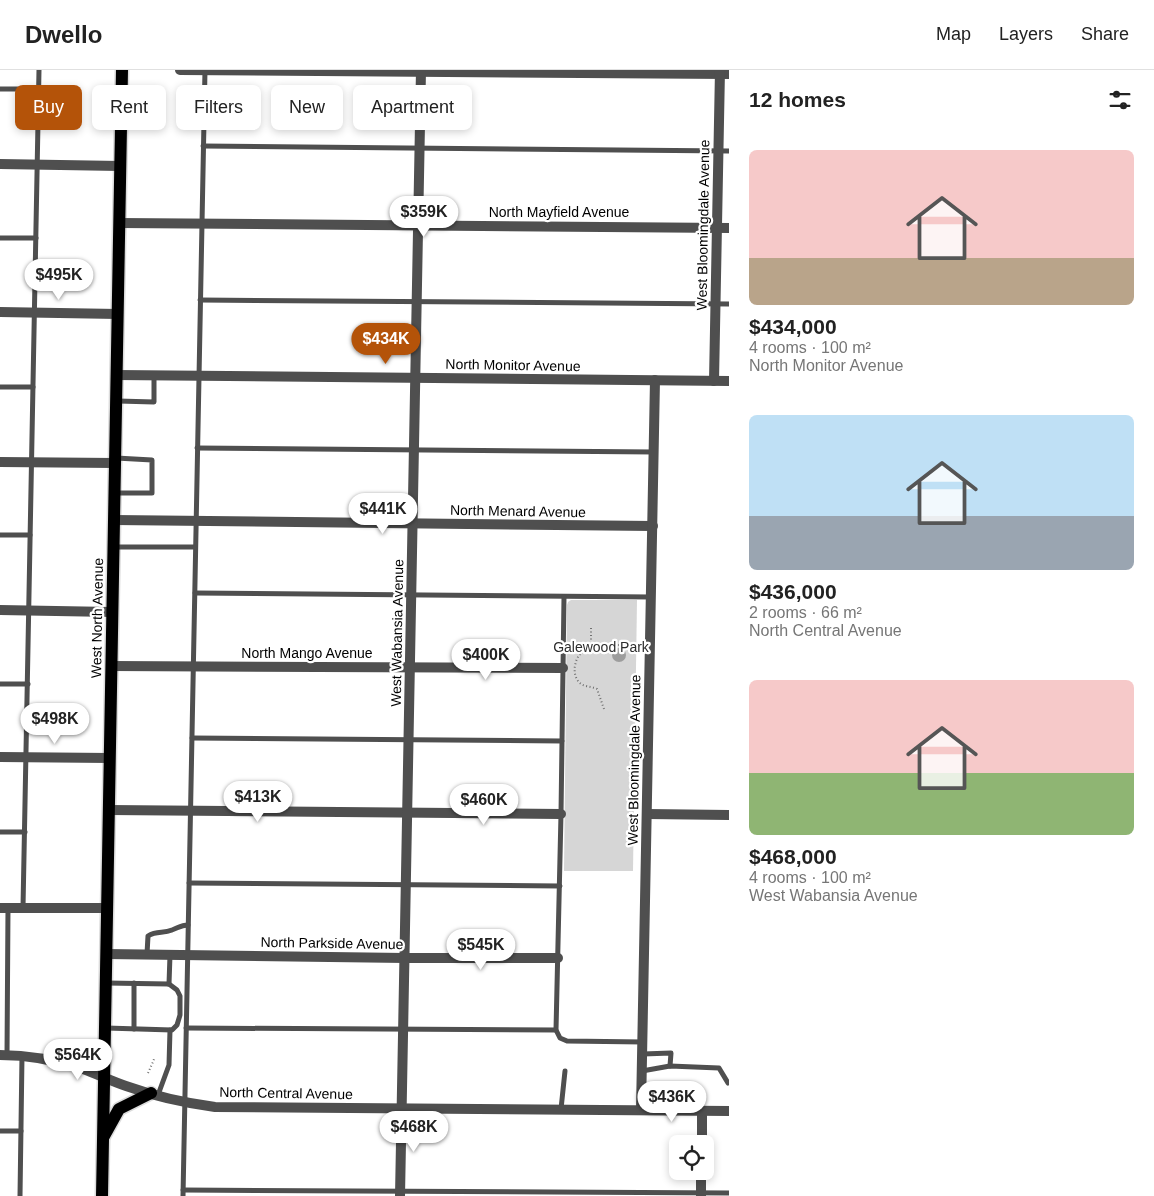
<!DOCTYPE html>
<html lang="en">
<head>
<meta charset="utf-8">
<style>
  body { margin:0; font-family:Arial,sans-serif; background:#f6f6f6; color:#222; height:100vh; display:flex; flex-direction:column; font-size:19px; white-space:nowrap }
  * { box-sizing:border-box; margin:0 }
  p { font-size:16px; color:#767676 }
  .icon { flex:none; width:28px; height:28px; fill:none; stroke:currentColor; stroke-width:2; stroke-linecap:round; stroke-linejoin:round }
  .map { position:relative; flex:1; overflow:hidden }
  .side { display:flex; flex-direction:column; background:#fff; width:425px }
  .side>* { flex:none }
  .hud { position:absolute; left:15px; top:15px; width:475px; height:45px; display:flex; gap:10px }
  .controls { position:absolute; left:669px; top:1065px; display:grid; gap:10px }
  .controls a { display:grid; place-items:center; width:45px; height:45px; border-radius:8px; background:#fff; box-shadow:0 2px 8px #0003; font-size:25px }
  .price { position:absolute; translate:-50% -42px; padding:0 11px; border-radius:18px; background:#fff; color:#222; font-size:16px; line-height:32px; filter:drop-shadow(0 1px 2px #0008) }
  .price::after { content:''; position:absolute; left:50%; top:30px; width:15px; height:11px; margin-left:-8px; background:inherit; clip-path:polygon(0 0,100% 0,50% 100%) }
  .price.active { background:#b45309; color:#fff }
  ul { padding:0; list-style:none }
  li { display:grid; align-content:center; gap:10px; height:265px; padding:0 20px }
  li span { display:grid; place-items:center; height:155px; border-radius:8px; color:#555 }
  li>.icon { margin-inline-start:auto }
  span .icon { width:90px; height:90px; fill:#fffc; stroke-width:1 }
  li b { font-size:21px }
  h2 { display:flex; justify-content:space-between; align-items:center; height:60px; padding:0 20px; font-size:21px }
  .tag { padding:0 18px; border-radius:8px; background:#fff; box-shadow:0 2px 8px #0003; font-size:18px; line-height:45px }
  .tag.active { background:#b45309; color:#fff }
  header { display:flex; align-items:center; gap:30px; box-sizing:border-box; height:70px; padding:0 25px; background:#fff; border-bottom:1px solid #e0e0e0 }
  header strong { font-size:24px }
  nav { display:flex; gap:28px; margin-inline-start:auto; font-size:18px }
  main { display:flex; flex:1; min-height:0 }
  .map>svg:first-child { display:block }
  .green { fill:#d6d6d6 }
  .water { fill:#9d9d9d }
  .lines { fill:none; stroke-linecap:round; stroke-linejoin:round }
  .primary-casing { stroke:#dbdbdb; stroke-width:15 }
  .path { stroke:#717171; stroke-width:2; stroke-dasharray:1 2.5; stroke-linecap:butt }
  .service { stroke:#4f4f4f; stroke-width:5 }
  .minor { stroke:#4f4f4f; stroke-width:10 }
  .tertiary { stroke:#4f4f4f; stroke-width:10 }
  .primary { stroke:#000; stroke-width:12 }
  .labels { text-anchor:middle; stroke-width:4.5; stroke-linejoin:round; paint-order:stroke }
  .street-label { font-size:14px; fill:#000; stroke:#fff }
  .park-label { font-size:14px; fill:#2d2d2d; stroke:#fff }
</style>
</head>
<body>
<header>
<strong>Dwello</strong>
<nav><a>Map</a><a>Layers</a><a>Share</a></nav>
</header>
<main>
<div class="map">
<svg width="729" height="1126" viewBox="0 0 729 1126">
  <rect width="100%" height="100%" fill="#fff"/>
  <!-- green -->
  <path class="green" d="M571,530h66l-4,271h-69l3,-266 1,-3z"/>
  <!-- water -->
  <circle class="water" cx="619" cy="585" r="7"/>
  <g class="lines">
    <!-- primary casing -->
    <g class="primary-casing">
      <g id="primary">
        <path d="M104,1066l15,-27 32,-16"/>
        <path d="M102,1126l20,-1126"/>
      </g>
    </g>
    <!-- path -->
    <g class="path">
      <path d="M591,580v-24"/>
      <path d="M604,639l-7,-20c-6,-3 -14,-2 -18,-7 -4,-4 -5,-11 -4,-16 3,-20 19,-17 35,-16l3,-4 3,-1h22"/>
      <path d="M148,1003l5,-11 1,-3"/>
    </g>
    <!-- service -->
    <g class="service">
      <path d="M0,19h38"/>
      <path d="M203,76l526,5"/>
      <path d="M0,168h36"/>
      <path d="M200,230l529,4"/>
      <path d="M0,317h33"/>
      <path d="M118,331l36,1v-26"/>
      <path d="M197,378l457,4"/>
      <path d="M115,423h37v-33l-36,-2"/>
      <path d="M0,465h30"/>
      <path d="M114,477h81"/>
      <path d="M195,523l456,4"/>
      <path d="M564,527l-3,217 -5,216 4,8 7,3 76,1"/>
      <path d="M0,614h28"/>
      <path d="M192,668l370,3"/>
      <path d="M0,762h25"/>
      <path d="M189,813l371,3"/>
      <path d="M23,838l16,-838"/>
      <path d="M147,884l1,-18c9,-6 15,-2 24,-6 6,-2 9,-5 16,-5"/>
      <path d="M106,913l63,1 8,6 3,6v19l-3,10 -5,5 -66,-2"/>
      <path d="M169,914l1,-29"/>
      <path d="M186,958l370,2"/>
      <path d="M134,959v-46"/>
      <path d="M643,984l28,-1 -1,13"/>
      <path d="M7,985l1,-147"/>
      <path d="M642,1001l28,-5 49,2 9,15"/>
      <path d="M158,1025l11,-30 1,-35"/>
      <path d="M561,1039l4,-38"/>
      <path d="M0,1061h21"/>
      <path d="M183,1120l546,3"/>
      <path d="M20,1126l2,-140"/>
      <path d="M183,1126l22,-1126"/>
    </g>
    <!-- minor -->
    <g class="minor">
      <path d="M180,0l549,4"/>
      <path d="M0,94l120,2"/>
      <path d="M119,153l610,5"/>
      <path d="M0,242l118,2"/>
      <path d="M116,305l613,6"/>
      <path d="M714,311l6,-311"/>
      <path d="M0,392l115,1"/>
      <path d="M114,450l539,6"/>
      <path d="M0,540l112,2"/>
      <path d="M111,596l452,2"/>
      <path d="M0,687l110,1"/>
      <path d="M109,740l452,4"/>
      <path d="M647,744l82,1"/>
      <path d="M0,838h107"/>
      <path d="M106,884l299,4h153"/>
      <path d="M641,1040l14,-730"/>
      <path d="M702,1074v-33"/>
      <path d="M400,1126l21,-1126"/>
      <path d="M701,1126v-25"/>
    </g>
    <!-- tertiary -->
    <path class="tertiary" d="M0,985c28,0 56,5 83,14 14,5 28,12 43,17 28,10 59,17 89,21l514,4"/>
    <!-- primary -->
    <use href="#primary" class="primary"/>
  </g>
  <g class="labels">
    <!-- street labels -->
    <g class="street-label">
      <text x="559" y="147">North Mayfield Avenue</text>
      <text transform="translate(703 155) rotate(-89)" y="5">West Bloomingdale Avenue</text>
      <text transform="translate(513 295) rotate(1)" y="5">North Monitor Avenue</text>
      <text transform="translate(518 441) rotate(1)" y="5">North Menard Avenue</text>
      <text transform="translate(97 548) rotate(-89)" y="5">West North Avenue</text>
      <text transform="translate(397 563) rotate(-89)" y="5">West Wabansia Avenue</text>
      <text x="307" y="588">North Mango Avenue</text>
      <text transform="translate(634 690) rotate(-89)" y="5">West Bloomingdale Avenue</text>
      <text transform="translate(332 873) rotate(1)" y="5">North Parkside Avenue</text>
      <text transform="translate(286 1023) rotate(1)" y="5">North Central Avenue</text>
    </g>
    <!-- park labels -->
    <g class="park-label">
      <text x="601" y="582">Galewood Park</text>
    </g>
  </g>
</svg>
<div class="controls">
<a><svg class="icon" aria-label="locate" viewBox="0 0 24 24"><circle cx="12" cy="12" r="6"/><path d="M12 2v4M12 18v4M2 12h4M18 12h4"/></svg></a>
</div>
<b class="price" style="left:424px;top:168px">$359K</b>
<b class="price" style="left:59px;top:231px">$495K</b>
<b class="price active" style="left:386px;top:295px">$434K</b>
<b class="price" style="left:383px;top:465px">$441K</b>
<b class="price" style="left:486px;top:611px">$400K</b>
<b class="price" style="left:55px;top:675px">$498K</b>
<b class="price" style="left:258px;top:753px">$413K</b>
<b class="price" style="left:484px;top:756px">$460K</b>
<b class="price" style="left:481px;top:901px">$545K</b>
<b class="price" style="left:78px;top:1011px">$564K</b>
<b class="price" style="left:672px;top:1053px">$436K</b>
<b class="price" style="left:414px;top:1083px">$468K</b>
<div class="hud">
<a class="tag active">Buy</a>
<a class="tag">Rent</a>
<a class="tag">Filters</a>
<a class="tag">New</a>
<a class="tag">Apartment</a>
</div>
</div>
<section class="side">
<h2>12 homes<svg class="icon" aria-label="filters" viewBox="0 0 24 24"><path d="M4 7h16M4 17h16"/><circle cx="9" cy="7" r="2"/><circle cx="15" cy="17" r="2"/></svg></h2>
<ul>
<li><span style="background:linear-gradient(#f6c9c9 70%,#b9a48a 0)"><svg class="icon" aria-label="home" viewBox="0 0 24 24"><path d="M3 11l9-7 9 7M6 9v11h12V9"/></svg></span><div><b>$434,000</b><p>4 rooms · 100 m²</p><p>North Monitor Avenue</p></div></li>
<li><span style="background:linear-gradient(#bfe0f5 65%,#9aa5b1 0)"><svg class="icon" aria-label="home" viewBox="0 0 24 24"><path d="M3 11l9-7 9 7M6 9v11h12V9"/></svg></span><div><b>$436,000</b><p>2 rooms · 66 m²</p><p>North Central Avenue</p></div></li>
<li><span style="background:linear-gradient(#f6c9c9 60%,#8fb573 0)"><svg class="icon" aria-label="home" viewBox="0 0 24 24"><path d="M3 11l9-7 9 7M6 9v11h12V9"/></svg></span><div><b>$468,000</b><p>4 rooms · 100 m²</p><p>West Wabansia Avenue</p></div></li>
</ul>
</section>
</main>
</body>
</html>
